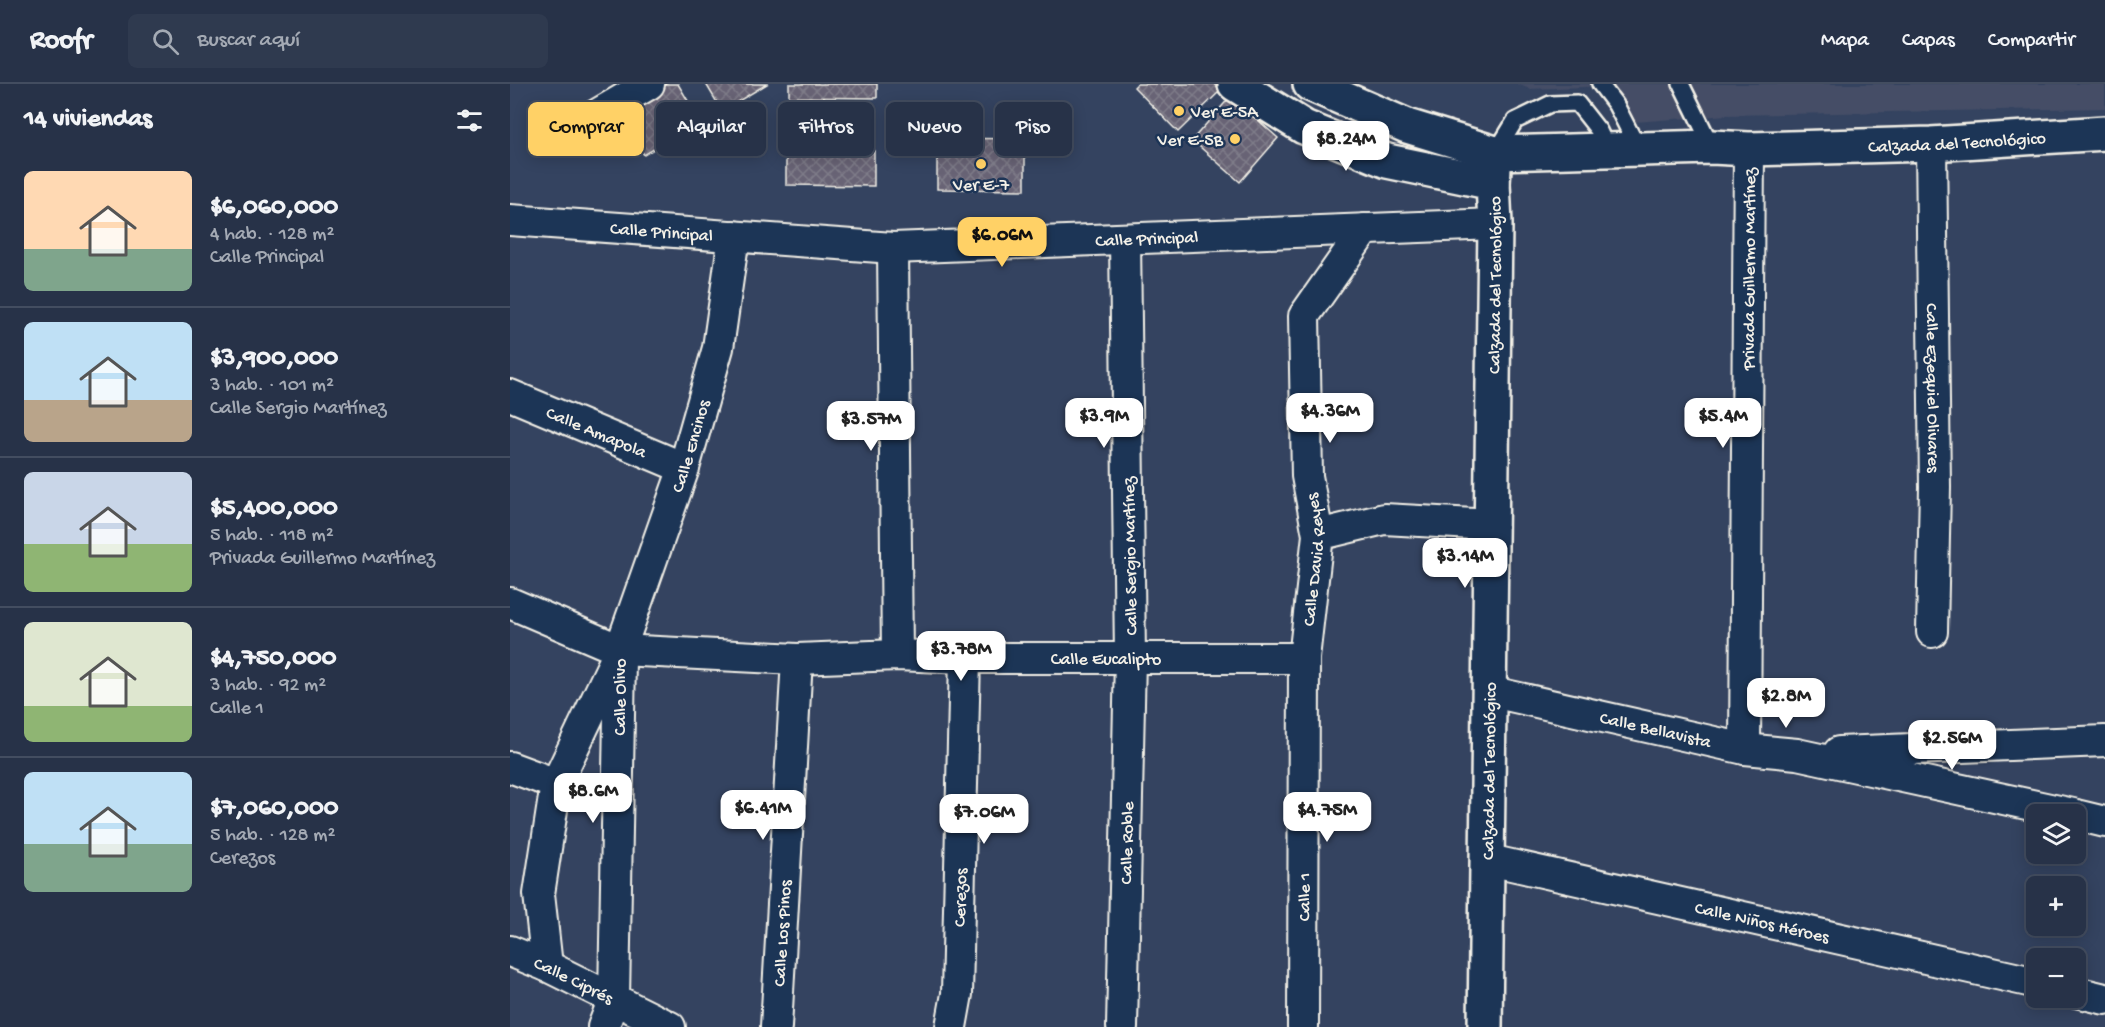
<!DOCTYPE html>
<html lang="es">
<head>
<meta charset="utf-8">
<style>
  body { margin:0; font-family:"Gochi Hand",sans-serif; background:#2f3a4f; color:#f1f3f6; height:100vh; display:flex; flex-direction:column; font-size:22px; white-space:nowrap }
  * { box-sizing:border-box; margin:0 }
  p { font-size:20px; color:#a4aab4 }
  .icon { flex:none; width:33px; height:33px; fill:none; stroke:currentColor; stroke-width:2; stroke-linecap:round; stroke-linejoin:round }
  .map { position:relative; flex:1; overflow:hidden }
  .panel { display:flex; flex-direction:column; background:#273248; width:510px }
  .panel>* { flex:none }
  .guide { position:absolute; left:18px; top:18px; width:570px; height:54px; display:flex; gap:12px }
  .fabs { position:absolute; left:1516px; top:720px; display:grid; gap:12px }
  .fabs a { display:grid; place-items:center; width:60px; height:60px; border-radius:9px; background:#273248; box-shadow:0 3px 15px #0003,0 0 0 2px #434d60; font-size:30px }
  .price { position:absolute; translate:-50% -51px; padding:0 14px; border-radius:12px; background:#fff; color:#222; font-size:20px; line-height:39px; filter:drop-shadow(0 2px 3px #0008) }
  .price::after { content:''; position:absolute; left:50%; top:36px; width:18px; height:14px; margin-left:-9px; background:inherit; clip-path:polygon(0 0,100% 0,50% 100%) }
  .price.on { background:#ffd166; color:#111 }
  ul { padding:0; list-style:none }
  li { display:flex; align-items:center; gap:18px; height:150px; padding:0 24px }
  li+li { border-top:2px solid #434d60 }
  li span { display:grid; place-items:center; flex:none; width:168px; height:120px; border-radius:9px; color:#555 }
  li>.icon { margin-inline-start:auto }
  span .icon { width:72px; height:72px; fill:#fffc; stroke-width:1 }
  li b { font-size:26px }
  h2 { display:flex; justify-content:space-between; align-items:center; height:72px; padding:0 24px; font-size:26px }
  .pill { padding:0 21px; border-radius:9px; background:#273248; box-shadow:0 3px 15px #0003,0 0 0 2px #434d60; font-size:21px; line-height:54px }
  .pill.on { background:#ffd166; color:#111 }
  header { display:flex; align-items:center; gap:36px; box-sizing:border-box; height:84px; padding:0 30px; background:#273248; border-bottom:2px solid #434d60 }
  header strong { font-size:28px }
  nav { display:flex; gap:33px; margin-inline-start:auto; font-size:21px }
  .search { width:420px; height:54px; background:#2f3a4f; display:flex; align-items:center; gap:15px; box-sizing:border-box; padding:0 21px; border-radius:9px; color:#a4aab4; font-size:22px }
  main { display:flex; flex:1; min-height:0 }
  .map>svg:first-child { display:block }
  .built { fill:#444d66 }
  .building { fill:url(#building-cross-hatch); stroke:#f4f1e8; stroke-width:1.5 }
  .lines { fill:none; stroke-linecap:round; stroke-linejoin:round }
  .service-casing { stroke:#f4f1e8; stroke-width:20 }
  .minor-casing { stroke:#f4f1e8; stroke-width:34 }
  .tertiary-casing { stroke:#f4f1e8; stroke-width:38 }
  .service { stroke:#1d3557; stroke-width:15 }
  .minor { stroke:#1d3557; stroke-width:30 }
  .tertiary { stroke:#1d3557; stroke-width:33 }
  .poi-dot { fill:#ffd166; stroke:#1d3557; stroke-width:2 }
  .labels { text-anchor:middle; stroke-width:5; stroke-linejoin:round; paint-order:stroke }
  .poi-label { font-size:18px; fill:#f4f1e8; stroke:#1d3557; text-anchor:start }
  .street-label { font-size:18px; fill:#f4f1e8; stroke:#1d3557 }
</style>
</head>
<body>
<header>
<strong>Roofr</strong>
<div class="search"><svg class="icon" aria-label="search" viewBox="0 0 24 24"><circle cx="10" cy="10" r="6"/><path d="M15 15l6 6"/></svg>Buscar aquí</div>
<nav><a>Mapa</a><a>Capas</a><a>Compartir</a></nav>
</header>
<main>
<section class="panel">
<h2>14 viviendas<svg class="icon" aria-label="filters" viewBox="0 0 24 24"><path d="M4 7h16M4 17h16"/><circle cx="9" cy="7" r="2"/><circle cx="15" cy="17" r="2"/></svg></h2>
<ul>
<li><span style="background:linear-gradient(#ffd9b3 65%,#7fa58c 0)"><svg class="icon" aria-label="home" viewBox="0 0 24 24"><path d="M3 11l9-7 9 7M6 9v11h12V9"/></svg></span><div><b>$6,060,000</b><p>4 hab. · 128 m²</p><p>Calle Principal</p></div></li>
<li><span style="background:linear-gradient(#bfe0f5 65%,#b9a48a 0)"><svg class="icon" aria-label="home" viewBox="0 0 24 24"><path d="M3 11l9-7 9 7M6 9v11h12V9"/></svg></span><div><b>$3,900,000</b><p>3 hab. · 101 m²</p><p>Calle Sergio Martínez</p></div></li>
<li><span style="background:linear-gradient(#c9d6e8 60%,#8fb573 0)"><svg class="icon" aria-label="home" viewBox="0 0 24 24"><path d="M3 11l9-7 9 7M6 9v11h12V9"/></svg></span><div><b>$5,400,000</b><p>5 hab. · 118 m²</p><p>Privada Guillermo Martínez</p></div></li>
<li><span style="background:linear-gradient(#dfe7d0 70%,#8fb573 0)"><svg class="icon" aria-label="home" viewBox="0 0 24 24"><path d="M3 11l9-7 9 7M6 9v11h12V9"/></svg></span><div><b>$4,750,000</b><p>3 hab. · 92 m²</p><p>Calle 1</p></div></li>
<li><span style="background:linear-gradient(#bfe0f5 60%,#7fa58c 0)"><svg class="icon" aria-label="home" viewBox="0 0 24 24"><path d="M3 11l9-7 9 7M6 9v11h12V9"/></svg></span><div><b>$7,060,000</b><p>5 hab. · 128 m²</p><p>Cerezos</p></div></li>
</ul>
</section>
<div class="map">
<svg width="1595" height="943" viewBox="0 0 1595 943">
  <defs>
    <pattern id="building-cross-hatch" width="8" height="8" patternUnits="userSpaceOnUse" patternTransform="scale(1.5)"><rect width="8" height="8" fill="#686475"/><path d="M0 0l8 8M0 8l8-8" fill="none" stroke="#7e7b89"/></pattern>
  </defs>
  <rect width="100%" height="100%" fill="#344360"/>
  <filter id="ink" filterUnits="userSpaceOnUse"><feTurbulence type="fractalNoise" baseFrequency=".0167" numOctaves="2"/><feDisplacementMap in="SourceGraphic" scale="12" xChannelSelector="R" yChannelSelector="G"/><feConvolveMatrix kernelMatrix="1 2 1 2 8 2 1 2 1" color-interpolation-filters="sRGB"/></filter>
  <g filter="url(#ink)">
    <!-- built -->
    <path class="built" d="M1007,0h588v24l-378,7 -92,7 -26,-36 -79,3z"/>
    <!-- building -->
    <g class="building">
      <path d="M148,0h20l22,37 -56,34 -28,-46z"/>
      <path d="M196,0h61l-45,27z"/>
      <path d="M279,0h88v14l-88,-1z"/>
      <path d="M627,0h77l6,7 -42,41 -44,-45z"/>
      <path d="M721,12l47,42 -38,44 -48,-42z"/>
      <path d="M276,51h88v51l-88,-1z"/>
      <path d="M427,54l88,1v51l-88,-1z"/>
    </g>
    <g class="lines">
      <!-- service casing -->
      <g class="service-casing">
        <g id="service">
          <path d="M1090,0l16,21 23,45"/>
          <path d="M1171,0l31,63"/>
          <path d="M986,68l19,-31 35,-17 27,-1 22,28 9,19"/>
        </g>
      </g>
      <!-- minor casing -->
      <g class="minor-casing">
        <g id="minor">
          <path d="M47,54l92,-54"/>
          <path id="s1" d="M1421,60l4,343 -3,145"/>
          <path id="s2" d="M0,136l383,28 602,-24"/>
          <path d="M383,164l4,407"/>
          <path id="s3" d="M0,311l174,73"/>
          <path d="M808,451l66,-16 108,6"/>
          <path id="s4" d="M0,519l110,47 177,9 100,-4 68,3h339"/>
          <path id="s5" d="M978,607l257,58 52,5 276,60"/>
          <path id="s6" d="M1235,665l4,-600"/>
          <path d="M1329,668l266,-11"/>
          <path d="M0,683l46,17"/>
          <path d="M1566,731l29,7"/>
          <path id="s7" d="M979,776l548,123"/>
          <path id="s8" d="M0,867l37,15 123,61"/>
          <path id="s9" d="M37,882l-8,-72 17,-110 64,-134 64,-182 34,-120 16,-112"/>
          <path d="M1566,908l29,7"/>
          <path d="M93,943l11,-28 6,-340"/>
          <path id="s10" d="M266,943l21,-368"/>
          <path id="s11" d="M441,943l6,-33 8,-336"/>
          <path id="s12" d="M612,943l8,-369 -5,-419"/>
          <path id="s13" d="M793,943l1,-369 14,-123 -11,-59 -3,-160 61,-87"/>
        </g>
      </g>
      <!-- tertiary casing -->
      <g class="tertiary-casing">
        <g id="tertiary">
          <path d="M725,0l69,43 83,34 106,22"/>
          <path id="s14" d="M800,0l97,42 88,27 217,-6 37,2 182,-5 174,-11"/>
          <path id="s15" d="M975,943l10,-803 -2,-41 2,-30"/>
        </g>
      </g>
      <!-- service -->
      <use href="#service" class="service"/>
      <!-- minor -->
      <use href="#minor" class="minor"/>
      <!-- tertiary -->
      <use href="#tertiary" class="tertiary"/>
    </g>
  </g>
  <!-- markers -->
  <g class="poi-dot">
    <circle cx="669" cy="27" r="6"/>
    <circle cx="725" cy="55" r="6"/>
    <circle cx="471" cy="80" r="6"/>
  </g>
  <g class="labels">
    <!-- poi labels -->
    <g class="poi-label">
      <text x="681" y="33">Ver E-5A</text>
      <text x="713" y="61" text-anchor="end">Ver E-5B</text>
      <text x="471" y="106" text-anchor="middle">Ver E-7</text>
    </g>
    <!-- street labels -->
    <g class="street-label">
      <text dy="6" stroke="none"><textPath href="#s14" startOffset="660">Calzada del Tecnológico</textPath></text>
      <text dy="6" stroke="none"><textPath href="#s2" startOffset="152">Calle Principal</textPath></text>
      <text dy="6" stroke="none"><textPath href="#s2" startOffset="638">Calle Principal</textPath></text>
      <text dy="6" stroke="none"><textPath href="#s6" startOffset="480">Privada Guillermo Martínez</textPath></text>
      <text dy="6" stroke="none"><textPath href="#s15" startOffset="742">Calzada del Tecnológico</textPath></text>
      <text dy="6" stroke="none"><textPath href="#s1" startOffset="244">Calle Ezequiel Olivares</textPath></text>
      <text dy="6" stroke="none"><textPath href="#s3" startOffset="94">Calle Amapola</textPath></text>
      <text dy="6" stroke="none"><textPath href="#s9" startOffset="548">Calle Encinos</textPath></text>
      <text transform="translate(619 472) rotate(-91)" y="6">Calle Sergio Martínez</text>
      <text dy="6" stroke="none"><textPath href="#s13" startOffset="468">Calle David Reyes</textPath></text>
      <text dy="6" stroke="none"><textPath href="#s4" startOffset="606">Calle Eucalipto</textPath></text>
      <text transform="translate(109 613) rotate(-90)" y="6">Calle Olivo</text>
      <text dy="6" stroke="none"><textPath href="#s5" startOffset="172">Calle Bellavista</textPath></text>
      <text dy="6" stroke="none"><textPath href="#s15" startOffset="256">Calzada del Tecnológico</textPath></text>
      <text dy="6" stroke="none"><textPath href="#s12" startOffset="184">Calle Roble</textPath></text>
      <text dy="6" stroke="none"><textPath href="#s11" startOffset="130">Cerezos</textPath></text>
      <text dy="6" stroke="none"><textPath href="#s13" startOffset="130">Calle 1</textPath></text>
      <text dy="6" stroke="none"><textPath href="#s7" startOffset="280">Calle Niños Héroes</textPath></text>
      <text dy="6" stroke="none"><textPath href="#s10" startOffset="94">Calle Los Pinos</textPath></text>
      <text dy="6" stroke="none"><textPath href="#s8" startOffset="70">Calle Ciprés</textPath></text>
    </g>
  </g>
</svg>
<div class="fabs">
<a><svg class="icon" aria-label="layers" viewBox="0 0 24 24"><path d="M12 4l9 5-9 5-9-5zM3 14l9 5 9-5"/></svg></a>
<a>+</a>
<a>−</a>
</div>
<b class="price" style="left:836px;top:88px">$8.24M</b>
<b class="price on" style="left:492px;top:184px">$6.06M</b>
<b class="price" style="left:820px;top:360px">$4.36M</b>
<b class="price" style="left:594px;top:365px">$3.9M</b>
<b class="price" style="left:1213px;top:365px">$5.4M</b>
<b class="price" style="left:361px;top:368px">$3.57M</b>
<b class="price" style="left:955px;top:505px">$3.14M</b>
<b class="price" style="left:451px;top:598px">$3.78M</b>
<b class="price" style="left:1276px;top:645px">$2.8M</b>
<b class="price" style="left:1442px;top:687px">$2.56M</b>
<b class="price" style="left:83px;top:740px">$8.6M</b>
<b class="price" style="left:253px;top:757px">$6.41M</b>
<b class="price" style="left:817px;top:759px">$4.75M</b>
<b class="price" style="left:474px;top:761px">$7.06M</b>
<div class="guide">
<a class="pill on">Comprar</a>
<a class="pill">Alquilar</a>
<a class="pill">Filtros</a>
<a class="pill">Nuevo</a>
<a class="pill">Piso</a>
</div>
</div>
</main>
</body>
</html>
